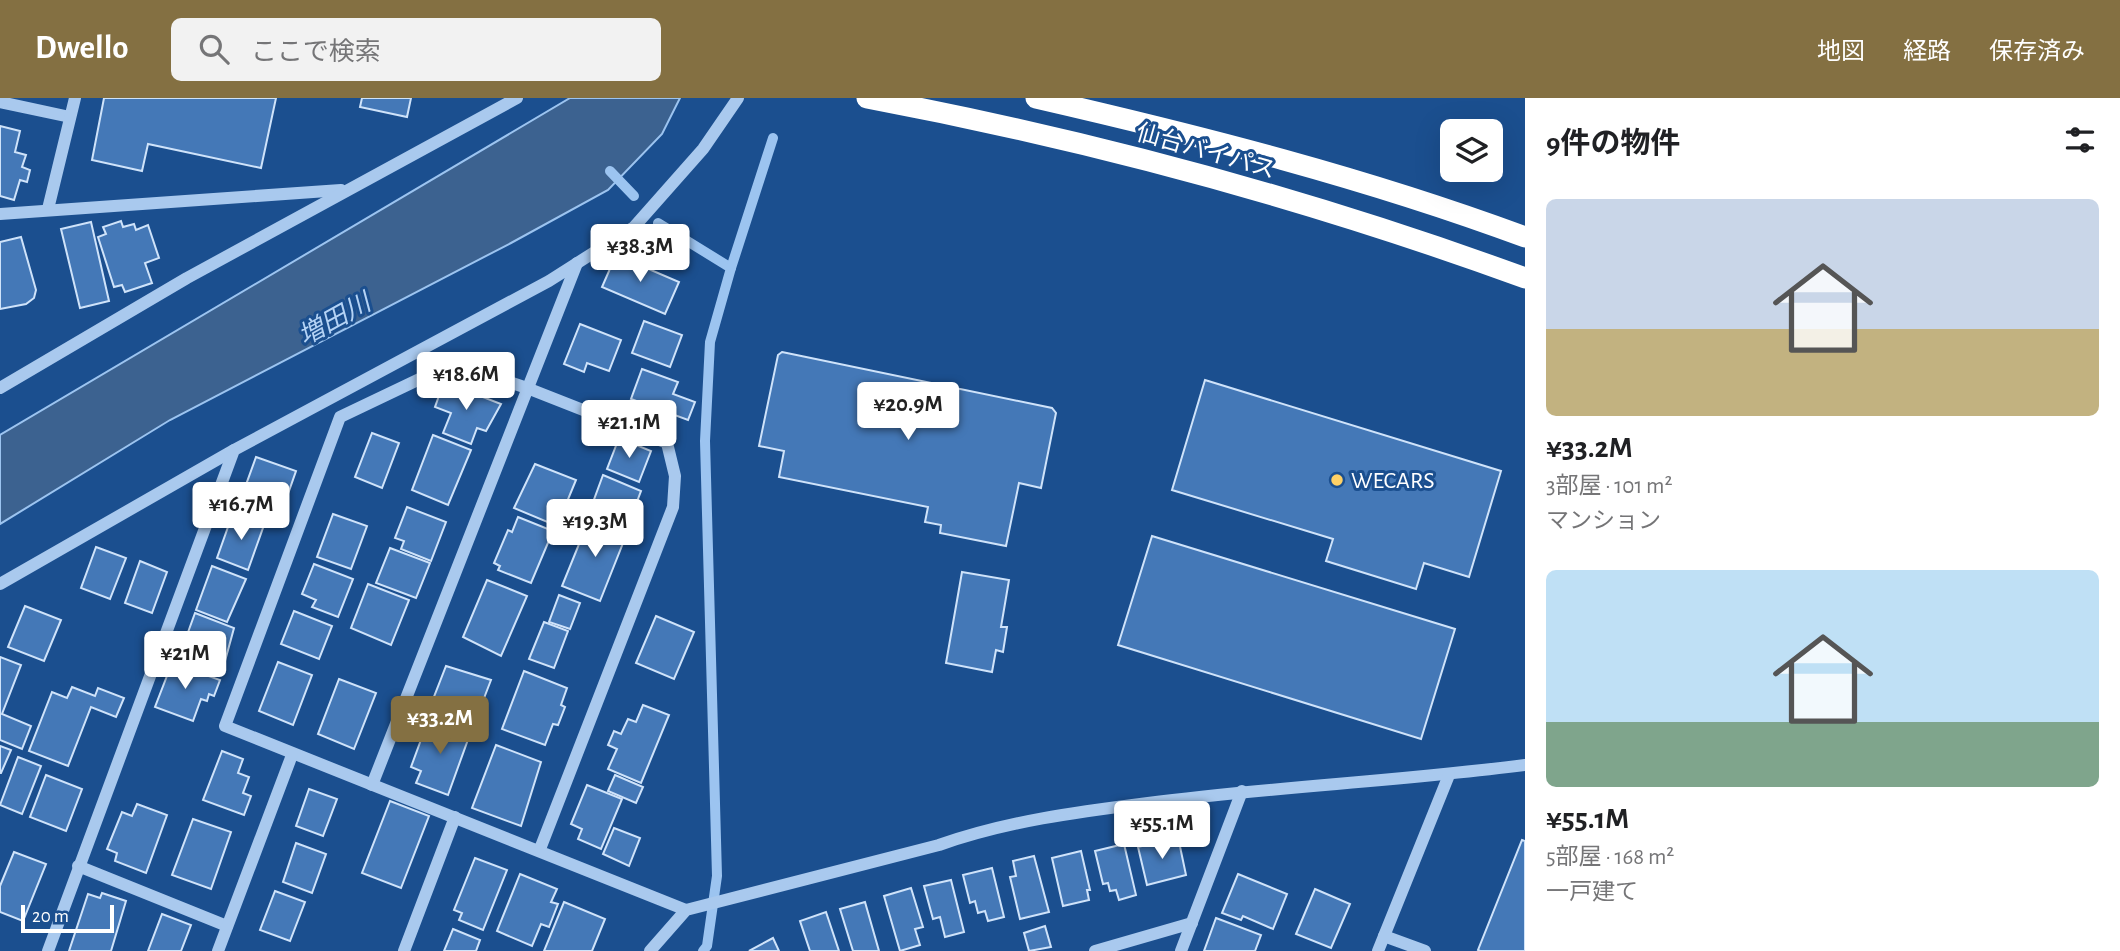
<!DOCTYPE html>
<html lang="ja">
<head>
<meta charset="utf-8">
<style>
  body { margin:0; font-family:"Alegreya Sans","Noto Sans JP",sans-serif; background:#f2f2f2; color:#202124; height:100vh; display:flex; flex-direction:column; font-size:26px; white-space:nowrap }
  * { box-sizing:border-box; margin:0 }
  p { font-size:23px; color:#757577 }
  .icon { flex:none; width:38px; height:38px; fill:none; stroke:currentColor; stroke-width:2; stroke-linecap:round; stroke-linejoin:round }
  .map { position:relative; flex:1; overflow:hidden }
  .details { display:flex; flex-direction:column; background:#fff; width:595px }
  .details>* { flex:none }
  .fabs { position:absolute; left:1440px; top:21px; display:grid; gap:14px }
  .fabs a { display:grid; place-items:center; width:63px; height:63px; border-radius:10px; background:#fff; box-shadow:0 7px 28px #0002; font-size:35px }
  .scale { position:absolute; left:21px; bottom:18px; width:93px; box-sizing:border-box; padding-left:7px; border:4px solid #fff; border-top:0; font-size:19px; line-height:24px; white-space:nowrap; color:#fff; -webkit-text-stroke:5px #1b4f8f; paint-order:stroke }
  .price { position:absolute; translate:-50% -60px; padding:0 16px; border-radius:7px; background:#fff; color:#222; font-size:23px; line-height:46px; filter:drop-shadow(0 2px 4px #0008) }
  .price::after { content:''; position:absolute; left:50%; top:42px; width:21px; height:16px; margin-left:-10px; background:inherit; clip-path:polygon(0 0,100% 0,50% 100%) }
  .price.active { background:#847042; color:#fff }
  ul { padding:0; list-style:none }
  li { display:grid; align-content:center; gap:14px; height:371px; padding:0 21px }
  li span { display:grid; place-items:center; height:217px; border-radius:10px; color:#555 }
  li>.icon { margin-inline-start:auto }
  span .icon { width:126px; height:126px; fill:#fffc; stroke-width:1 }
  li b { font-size:30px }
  h2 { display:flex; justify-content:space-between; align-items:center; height:84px; padding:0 21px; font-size:30px }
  header { display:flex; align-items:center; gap:42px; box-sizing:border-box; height:98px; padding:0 35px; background:#847042; color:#fff }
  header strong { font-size:33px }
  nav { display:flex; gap:38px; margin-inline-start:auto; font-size:24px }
  .search { width:490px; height:63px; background:#f2f2f2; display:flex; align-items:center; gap:18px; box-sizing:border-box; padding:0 24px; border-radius:10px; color:#757577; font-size:26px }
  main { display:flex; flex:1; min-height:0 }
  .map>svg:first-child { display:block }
  .water { fill:#3c6290; stroke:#9cc4f0; stroke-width:2 }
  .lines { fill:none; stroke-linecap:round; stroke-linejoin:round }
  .stream { stroke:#9cc4f0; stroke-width:10 }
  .building { fill:#4478b7; stroke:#cfe3fa; stroke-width:2 }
  .minor { stroke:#a9c9ee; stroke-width:12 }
  .highway { stroke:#fff; stroke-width:21 }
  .poi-dot { fill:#ffd166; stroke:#1b4f8f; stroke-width:2.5 }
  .labels { text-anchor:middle; stroke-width:6; stroke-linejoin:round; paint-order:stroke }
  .street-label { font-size:24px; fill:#fff; stroke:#1b4f8f }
  .poi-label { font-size:24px; fill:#fff; stroke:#1b4f8f; text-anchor:start }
  .water-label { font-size:26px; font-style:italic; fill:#b5d3f5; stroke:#1b4f8f }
</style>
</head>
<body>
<header>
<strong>Dwello</strong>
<div class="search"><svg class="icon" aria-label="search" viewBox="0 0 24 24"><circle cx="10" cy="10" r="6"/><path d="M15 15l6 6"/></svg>ここで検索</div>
<nav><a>地図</a><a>経路</a><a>保存済み</a></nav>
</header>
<main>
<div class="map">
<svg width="1525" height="853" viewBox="0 0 1525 853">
  <rect width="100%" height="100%" fill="#1b4f8f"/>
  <!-- water -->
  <path class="water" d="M570,0h110l-18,36 -54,56 -97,53 -341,177 -170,104v-89z"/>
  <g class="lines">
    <!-- stream -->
    <g class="stream">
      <path d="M610,73l24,25"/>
      <path d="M658,125l73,45 -21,74 -5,99 12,435 -10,70 -4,5"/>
      <path d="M731,170l42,-130"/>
    </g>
  </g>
  <!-- building -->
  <g class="building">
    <path d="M104,0h172l-15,70 -113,-24 -6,27 -50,-11z"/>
    <path d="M362,0h49l-4,19 -47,-10z"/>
    <path d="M0,28l20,5 -5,21 11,3 -4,12 8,3 -3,12 -7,-2 -6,20 -14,-4z"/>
    <path d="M121,123l2,6 11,-3 2,6 12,-5 11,33 -14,5 7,20 -27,9 -3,-7 -8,2 -16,-50 8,-3 -3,-7z"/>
    <path d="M91,124l18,79 -29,7 -19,-79z"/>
    <path d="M21,139l15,53 -2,8 -8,6 -26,5v-67z"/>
    <path d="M616,157l63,27 -14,32 -63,-27z"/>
    <path d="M644,223l38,14 -12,32 -38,-14z"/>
    <path d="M580,226l41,16 -12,31 -22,-8 -3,9 -20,-8z"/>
    <path d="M782,254l270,56 4,5 -15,75 -22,-5 -13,63 -66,-13 1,-8 -16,-3 3,-15 -149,-30 5,-26 -25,-5 19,-91z"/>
    <path d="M642,271l36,13 -5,12 22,8 -7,18 -57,-21z"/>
    <path d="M1205,282l296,91 -32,106 -45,-14 -8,26 -90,-28 7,-22 -161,-49z"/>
    <path d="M444,284l57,22 -15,27 -9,-3 -6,16 -28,-11 8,-20 -16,-6z"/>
    <path d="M372,335l27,10 -17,45 -27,-11z"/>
    <path d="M433,337l38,15 -23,55 -36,-15z"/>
    <path d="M619,340l32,13 -12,31 -32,-13z"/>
    <path d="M256,359l40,14 -13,37 -40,-15z"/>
    <path d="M535,366l41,16 -19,46 -43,-18z"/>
    <path d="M603,377l38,16 -11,29 -38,-15z"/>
    <path d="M407,409l39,15 -15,39 -30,-12 3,-8 -9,-3z"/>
    <path d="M233,415l31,12 -16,45 -31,-12z"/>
    <path d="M333,416l34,12 -16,43 -34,-12z"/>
    <path d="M518,419l35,14 -22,52 -33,-13 2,-4 -6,-3 14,-33 4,2z"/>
    <path d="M590,419l37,16 -27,68 -38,-15z"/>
    <path d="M1152,438l303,93 -34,110 -303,-94z"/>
    <path d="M96,449l30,11 -16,41 -29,-11z"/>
    <path d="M390,450l40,15 -14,35 -40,-15z"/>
    <path d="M140,463l27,11 -15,41 -27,-10z"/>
    <path d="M314,466l39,15 -15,38 -26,-10 4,-7 -14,-6z"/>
    <path d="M212,468l34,13 -19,43 -31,-12z"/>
    <path d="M962,474l47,8 -8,47h6l-4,25 -7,-2 -4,22 -46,-9z"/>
    <path d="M487,482l40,16 -26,60 -38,-19z"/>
    <path d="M368,486l41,16 -18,45 -40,-17z"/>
    <path d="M559,497l21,8 -10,26 -21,-7z"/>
    <path d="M25,508l36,14 -17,41 -36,-14z"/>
    <path d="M294,513l38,15 -13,33 -38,-15z"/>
    <path d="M195,515l39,15 -12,44 -8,-3 -1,4 -35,-13z"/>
    <path d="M656,518l38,16 -20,47 -38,-16z"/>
    <path d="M544,524l24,9 -14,37 -25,-9z"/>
    <path d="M0,559l21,8 -19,49 29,12 -9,23 -22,-9z"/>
    <path d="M278,564l34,13 -19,50 -34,-14z"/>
    <path d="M172,565l48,17 -6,16 -5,-2 -2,7 -6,-2 -8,22 -38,-14z"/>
    <path d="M446,568l45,14 -17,44 -44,-17z"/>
    <path d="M524,573l43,17 -6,17 4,2 -7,18 -5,-1 -8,21 -43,-16z"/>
    <path d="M339,581l37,14 -22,56 -36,-15z"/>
    <path d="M72,589l23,9 3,-8 26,10 -8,19 -25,-10 -23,59 -39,-15 23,-59 15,6z"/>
    <path d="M643,607l26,10 -28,68 -33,-14 9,-20 -9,-4 6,-14 7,3 7,-15 8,3z"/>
    <path d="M429,620l41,16 -22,61 -32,-12 5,-12 -10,-4z"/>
    <path d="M496,647l45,17 -20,64 -49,-18z"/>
    <path d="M0,648l11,4 -10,23h-1z"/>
    <path d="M222,653l21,8 -5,14 11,4 -6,16 8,3 -7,19 -41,-15z"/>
    <path d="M18,659l23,9 -19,48 -22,-9z"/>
    <path d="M46,677l36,14 -16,42 -36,-14z"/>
    <path d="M615,677l28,12 -7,16 -28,-12z"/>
    <path d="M587,687l35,14 -21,50 -23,-10 4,-10 -11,-5z"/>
    <path d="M309,691l28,10 -14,37 -27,-10z"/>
    <path d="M390,703l39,15 -28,72 -39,-15z"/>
    <path d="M137,706l30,11 -21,58 -31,-12 2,-8 -10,-4 15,-37 10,4z"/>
    <path d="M193,721l38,13 -20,57 -39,-14z"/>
    <path d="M614,730l26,10 -11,28 -26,-12z"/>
    <path d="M1178,739l8,38 -39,10 -9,-38z"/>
    <path d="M1522,742l3,1v110h-45l-2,-1z"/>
    <path d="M296,745l30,11 -14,39 -29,-11z"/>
    <path d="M1124,746l12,51 -17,5 -3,-10 -6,1 -2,-8 -5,1 -8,-33z"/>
    <path d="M1081,753l9,39h-3l2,10 -26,6 -11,-48z"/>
    <path d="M14,754l32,12 -23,57 -23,-9v-26z"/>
    <path d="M1034,758l15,56 -29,7 -10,-42 6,-1 -3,-15z"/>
    <path d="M475,760l32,12 -24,60 -24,-10 3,-7 -8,-3z"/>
    <path d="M992,770l12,49 -16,4 -3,-10 -7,2 -3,-12 -5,2 -7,-28z"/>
    <path d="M520,776l37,15 -6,13 7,2 -9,23 -8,-3 -9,22 -35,-15z"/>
    <path d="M1238,776l49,20 -14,35 -30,-13 -2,4 -19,-7z"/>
    <path d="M951,782l13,52 -19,5 -5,-20 -7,2 -9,-33z"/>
    <path d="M911,790l12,39 -8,2 5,16 -20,6 -16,-55z"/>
    <path d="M1315,791l35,15 -19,44 -35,-14z"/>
    <path d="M275,793l30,11 -15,39 -30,-11z"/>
    <path d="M102,795l24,8 -15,50h-42l19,-57 12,4z"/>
    <path d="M564,804l41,17 -13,32h-48z"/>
    <path d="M865,804l14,49h-26l-13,-42z"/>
    <path d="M826,814l13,39h-29l-10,-30z"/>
    <path d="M162,816l29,11 -10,26h-33z"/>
    <path d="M1216,820l45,17 -6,16h-51z"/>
    <path d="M1045,828l6,21 -22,4 -5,-18z"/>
    <path d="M453,831l27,11 -4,11h-32z"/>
    <path d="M773,840l6,13h-30z"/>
  </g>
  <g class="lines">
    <!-- minor -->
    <g class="minor">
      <path d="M0,4l70,15"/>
      <path d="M48,111l27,-111"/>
      <path d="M0,116l341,-24"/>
      <path d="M0,290l187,-110 330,-180"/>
      <path d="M0,486l234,-134"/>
      <path d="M372,687l205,-522"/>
      <path d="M540,751l133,-342 2,-31 -8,-33 -140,-55 -53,-18 -25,-5 -109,52 -115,309 461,184"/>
      <path d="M78,768l149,60"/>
      <path d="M1384,838l41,15"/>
      <path d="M48,853l186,-501 315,-169 85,-54 69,-78 35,-51"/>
      <path d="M218,853l74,-196"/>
      <path d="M404,853l51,-134"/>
      <path d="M650,853l36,-41 253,-65c68,-24 138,-33 209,-42 125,-16 252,-22 377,-38"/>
      <path d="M1095,853l97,-28"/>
      <path d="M1181,853l61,-160"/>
      <path d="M1378,853l71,-176"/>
    </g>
    <!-- highway -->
    <g class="highway">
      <path d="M867,0c223,42 445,102 658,180"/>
      <path d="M1036,0c165,38 330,80 489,139"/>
    </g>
  </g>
  <!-- markers -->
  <circle class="poi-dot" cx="1337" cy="382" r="7"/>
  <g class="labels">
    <!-- street labels -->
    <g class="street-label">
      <text transform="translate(1206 53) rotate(16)" y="8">仙台バイパス</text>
    </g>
    <!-- poi labels -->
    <g class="poi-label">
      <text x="1351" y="390">WECARS</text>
    </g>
    <!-- water labels -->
    <g class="water-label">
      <text transform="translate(334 221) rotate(-29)" y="9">増田川</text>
    </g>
  </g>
</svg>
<div class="fabs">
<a><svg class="icon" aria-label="layers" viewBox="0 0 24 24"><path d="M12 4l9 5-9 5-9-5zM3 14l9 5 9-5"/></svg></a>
</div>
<div class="scale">20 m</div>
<b class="price" style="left:640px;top:186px">¥38.3M</b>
<b class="price" style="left:466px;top:314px">¥18.6M</b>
<b class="price" style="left:908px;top:344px">¥20.9M</b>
<b class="price" style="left:629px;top:362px">¥21.1M</b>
<b class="price" style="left:241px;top:444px">¥16.7M</b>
<b class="price" style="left:595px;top:461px">¥19.3M</b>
<b class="price" style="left:185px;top:593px">¥21M</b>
<b class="price active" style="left:440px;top:658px">¥33.2M</b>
<b class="price" style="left:1162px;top:763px">¥55.1M</b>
</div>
<section class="details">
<h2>9件の物件<svg class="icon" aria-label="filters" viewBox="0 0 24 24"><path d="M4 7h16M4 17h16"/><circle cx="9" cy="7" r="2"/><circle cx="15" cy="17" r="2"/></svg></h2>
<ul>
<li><span style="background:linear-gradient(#c9d6e8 60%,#c2b280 0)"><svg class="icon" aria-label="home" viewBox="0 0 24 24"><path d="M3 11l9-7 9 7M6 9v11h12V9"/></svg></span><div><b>¥33.2M</b><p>3部屋 · 101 m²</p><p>マンション</p></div></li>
<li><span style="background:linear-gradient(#bfe0f5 70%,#7fa58c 0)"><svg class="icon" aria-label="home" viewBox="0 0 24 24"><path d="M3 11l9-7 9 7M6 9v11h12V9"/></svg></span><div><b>¥55.1M</b><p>5部屋 · 168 m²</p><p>一戸建て</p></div></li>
</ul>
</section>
</main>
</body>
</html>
